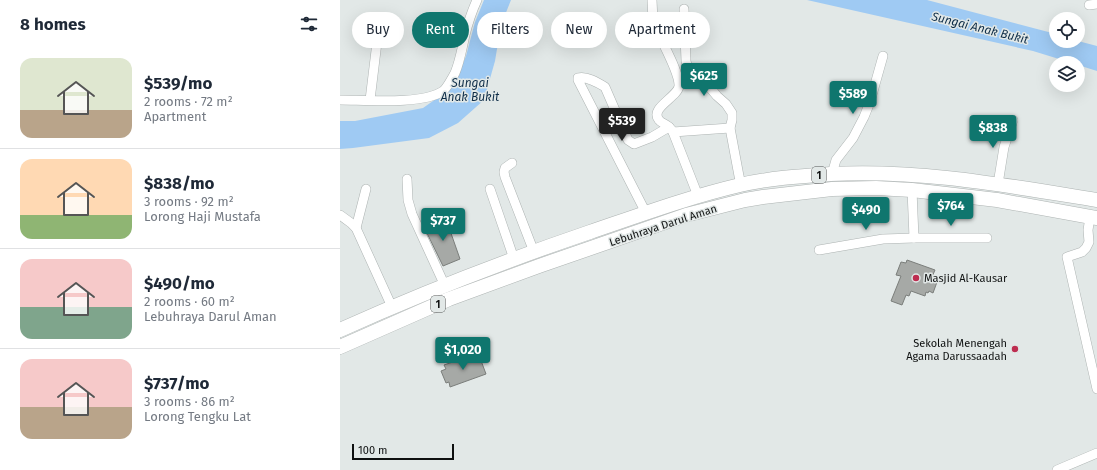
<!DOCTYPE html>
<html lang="en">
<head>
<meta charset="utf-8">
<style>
  body { margin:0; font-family:"Fira Sans",sans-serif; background:#f6f6f7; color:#1f2937; height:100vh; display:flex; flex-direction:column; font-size:15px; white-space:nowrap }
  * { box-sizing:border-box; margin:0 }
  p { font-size:13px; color:#747a83 }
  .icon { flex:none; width:22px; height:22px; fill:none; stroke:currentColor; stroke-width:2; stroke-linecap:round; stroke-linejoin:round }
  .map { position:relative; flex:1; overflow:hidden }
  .drawer { display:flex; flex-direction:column; background:#fff; width:340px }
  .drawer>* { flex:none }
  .banner { position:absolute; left:12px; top:12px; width:380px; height:36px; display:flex; gap:8px }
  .tools { position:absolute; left:709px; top:12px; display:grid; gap:8px }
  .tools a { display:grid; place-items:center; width:36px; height:36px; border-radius:50%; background:#fff; box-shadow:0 4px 16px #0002; font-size:20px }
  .scale { position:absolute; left:12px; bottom:10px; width:102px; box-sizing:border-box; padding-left:4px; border:2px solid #0e1010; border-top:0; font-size:11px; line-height:14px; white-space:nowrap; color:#0e1010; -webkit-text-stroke:3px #e2e8e7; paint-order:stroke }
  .price { position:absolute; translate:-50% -34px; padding:0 9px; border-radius:4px; background:#0f766e; color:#fff; font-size:13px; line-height:26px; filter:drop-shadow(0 1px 2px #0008) }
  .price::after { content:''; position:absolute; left:50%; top:24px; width:12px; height:9px; margin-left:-6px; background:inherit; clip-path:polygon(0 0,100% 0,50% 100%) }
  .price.active { background:#222; color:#fff }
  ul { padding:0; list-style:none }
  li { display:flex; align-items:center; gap:12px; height:100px; padding:0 20px }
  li+li { border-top:1px solid #e0e1e3 }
  li span { display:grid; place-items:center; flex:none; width:112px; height:80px; border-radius:12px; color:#555 }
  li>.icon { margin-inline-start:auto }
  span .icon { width:48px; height:48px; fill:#fffc; stroke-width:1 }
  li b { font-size:17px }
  h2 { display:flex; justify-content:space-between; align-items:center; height:48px; padding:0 20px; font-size:17px }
  .pill { padding:0 14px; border-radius:18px; background:#fff; box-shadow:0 4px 16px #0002; font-size:14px; line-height:36px }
  .pill.active { background:#0f766e; color:#fff }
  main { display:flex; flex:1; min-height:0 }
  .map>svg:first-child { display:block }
  .water { fill:#9fcaf3 }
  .building { fill:#a6a9a6; stroke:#7b7e7b }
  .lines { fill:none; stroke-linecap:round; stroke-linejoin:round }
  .minor-casing { stroke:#adb3b2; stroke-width:10 }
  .highway-casing { stroke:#adb3b2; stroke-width:15 }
  .minor { stroke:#fff; stroke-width:9 }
  .highway { stroke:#fff; stroke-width:14 }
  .poi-dot { fill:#bd2d50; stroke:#e2e8e7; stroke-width:1.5 }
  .labels { text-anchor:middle; stroke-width:3; stroke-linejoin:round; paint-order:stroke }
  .shield { fill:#e2e8e7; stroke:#4e5150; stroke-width:1 }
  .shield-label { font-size:10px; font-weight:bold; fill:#0e1010 }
  .street-label { font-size:11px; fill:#0e1010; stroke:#e2e8e7 }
  .poi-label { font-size:11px; fill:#0e1010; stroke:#e2e8e7; text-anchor:start }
  .water-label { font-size:12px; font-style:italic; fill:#0e2d48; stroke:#e2e8e7 }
</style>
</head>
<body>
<main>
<section class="drawer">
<h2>8 homes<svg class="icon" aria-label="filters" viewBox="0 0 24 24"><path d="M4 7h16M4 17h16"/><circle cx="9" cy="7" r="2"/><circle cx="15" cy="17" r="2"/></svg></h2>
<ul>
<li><span style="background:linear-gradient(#dfe7d0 65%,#b9a48a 0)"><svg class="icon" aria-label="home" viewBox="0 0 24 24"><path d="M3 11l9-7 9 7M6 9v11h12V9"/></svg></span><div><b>$539/mo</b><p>2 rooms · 72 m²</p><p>Apartment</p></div></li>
<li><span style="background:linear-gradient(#ffd9b3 70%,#8fb573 0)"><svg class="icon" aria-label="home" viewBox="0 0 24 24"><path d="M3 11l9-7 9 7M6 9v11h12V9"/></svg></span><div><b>$838/mo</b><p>3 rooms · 92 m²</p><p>Lorong Haji Mustafa</p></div></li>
<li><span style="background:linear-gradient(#f6c9c9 60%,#7fa58c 0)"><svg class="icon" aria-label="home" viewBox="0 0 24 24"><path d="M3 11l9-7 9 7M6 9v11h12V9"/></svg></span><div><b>$490/mo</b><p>2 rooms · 60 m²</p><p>Lebuhraya Darul Aman</p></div></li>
<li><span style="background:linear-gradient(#f6c9c9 60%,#b9a48a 0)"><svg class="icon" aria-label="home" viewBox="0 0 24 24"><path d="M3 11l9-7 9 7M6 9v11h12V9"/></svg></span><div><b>$737/mo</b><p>3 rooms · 86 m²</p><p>Lorong Tengku Lat</p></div></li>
</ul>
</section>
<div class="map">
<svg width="757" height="470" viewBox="0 0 757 470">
  <rect width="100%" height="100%" fill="#e2e8e7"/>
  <!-- water -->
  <g class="water">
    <path d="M144,0h27l-10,25 -6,36 -11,39 -26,23 -29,15 -76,10 -13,1v-28h15l68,-13 30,-21 13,-31 9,-34z"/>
    <path d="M467,0h120l129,34v7h22l19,5v25l-19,-6v-2h-6l-39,-12z"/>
  </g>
  <!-- building -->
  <g class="building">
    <path d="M106,219l14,40 -17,7 -18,-37z"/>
    <path d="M567,260l28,10 -4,9 6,3 -4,11 -4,-2 -1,2 -2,-1 -1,4 -14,-5 -2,5 -3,-1 -4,10 -11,-4 10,-25 -5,-1 5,-13 5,1z"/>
    <path d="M127,357l2,5 11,-4 6,16 -36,13 -1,-5 -3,1 -5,-12 5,-2 -2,-4z"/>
  </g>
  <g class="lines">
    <!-- minor casing -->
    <g class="minor-casing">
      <g id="minor">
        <path d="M312,0l1,21 1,4c6,13 26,48 25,61 -1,11 -30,22 -20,34 2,3 7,4 10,7 2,2 3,3 4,5l25,64"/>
        <path d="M749,5l8,-1"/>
        <path d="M344,9l2,52 2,8 13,8 16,19 9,8 6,9v7l-2,8 9,48 2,8"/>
        <path d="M0,100c25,0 83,5 103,-9 4,-3 9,-13 12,-18 5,-12 7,-25 10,-38 3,-12 7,-24 12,-35"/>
        <path d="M30,100l8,-66 3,-12"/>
        <path d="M333,132l57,-4"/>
        <path d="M172,163l-7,5 -1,4 1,5 29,75"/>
        <path d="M492,174l4,-14 17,-22 11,-21 6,-15 13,-46"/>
        <path d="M67,179l1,21 4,14 33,72"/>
        <path d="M658,184l6,-37 9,-27"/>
        <path d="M150,189l24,70"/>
        <path d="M572,190l2,48"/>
        <path d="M306,213l-68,-133v-2c9,-2 19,4 27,9l23,53 6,4 18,-7 17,-10"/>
        <path d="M0,215l11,8 5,5 36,79"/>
        <path d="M750,217l-2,13 1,12 -3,6 -4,4 -15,5 30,132"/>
        <path d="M16,228l10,-39"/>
        <path d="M479,250l64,-11 31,-1h73"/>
        <path d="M717,470l40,-17"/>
      </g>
    </g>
    <!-- highway casing -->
    <g class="highway-casing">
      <g id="highway">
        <path d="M0,330c82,-37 165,-69 250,-98 50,-17 99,-35 150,-47 30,-7 61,-9 90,-11 90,-5 179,12 267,26"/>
        <path d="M0,347l109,-48 90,-33 147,-51 59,-15 18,-3 69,-8 44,-1 36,2 85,10 100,18"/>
      </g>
    </g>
    <!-- minor -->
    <use href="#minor" class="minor"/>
    <!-- highway -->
    <use href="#highway" class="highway"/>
  </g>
  <!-- markers -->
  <g class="poi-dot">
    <circle cx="576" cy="278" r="4"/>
    <circle cx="675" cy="349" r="4"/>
  </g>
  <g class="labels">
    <!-- shield labels -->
    <g class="shield">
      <rect x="472" y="167" width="14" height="16" rx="3"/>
      <rect x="91" y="296" width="14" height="16" rx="3"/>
    </g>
    <g class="shield-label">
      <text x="479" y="179">1</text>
      <text x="98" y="308">1</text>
    </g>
    <!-- street labels -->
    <g class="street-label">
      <text transform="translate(323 225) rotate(-18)" y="4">Lebuhraya Darul Aman</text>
    </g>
    <!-- poi labels -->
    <g class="poi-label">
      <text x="584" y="282">Masjid Al-Kausar</text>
      <text x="667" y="347" text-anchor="end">Sekolah Menengah<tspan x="667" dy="13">Agama Darussaadah</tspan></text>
    </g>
    <!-- water labels -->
    <g class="water-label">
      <text transform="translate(640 28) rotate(14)" y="4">Sungai Anak Bukit</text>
      <text x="130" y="87">Sungai<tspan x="130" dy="14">Anak Bukit</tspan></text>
    </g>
  </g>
</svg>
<div class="tools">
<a><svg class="icon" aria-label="locate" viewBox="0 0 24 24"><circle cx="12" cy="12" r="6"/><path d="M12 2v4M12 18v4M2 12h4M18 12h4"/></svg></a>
<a><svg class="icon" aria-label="layers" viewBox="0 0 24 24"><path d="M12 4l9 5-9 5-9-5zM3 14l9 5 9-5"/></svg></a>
</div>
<div class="scale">100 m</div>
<b class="price" style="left:364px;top:97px">$625</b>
<b class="price" style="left:513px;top:115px">$589</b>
<b class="price active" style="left:282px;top:142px">$539</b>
<b class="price" style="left:653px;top:149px">$838</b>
<b class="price" style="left:611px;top:227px">$764</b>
<b class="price" style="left:526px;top:231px">$490</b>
<b class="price" style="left:103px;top:242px">$737</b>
<b class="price" style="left:123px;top:371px">$1,020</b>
<div class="banner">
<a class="pill">Buy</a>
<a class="pill active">Rent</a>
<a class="pill">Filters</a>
<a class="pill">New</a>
<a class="pill">Apartment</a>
</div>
</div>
</main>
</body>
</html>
